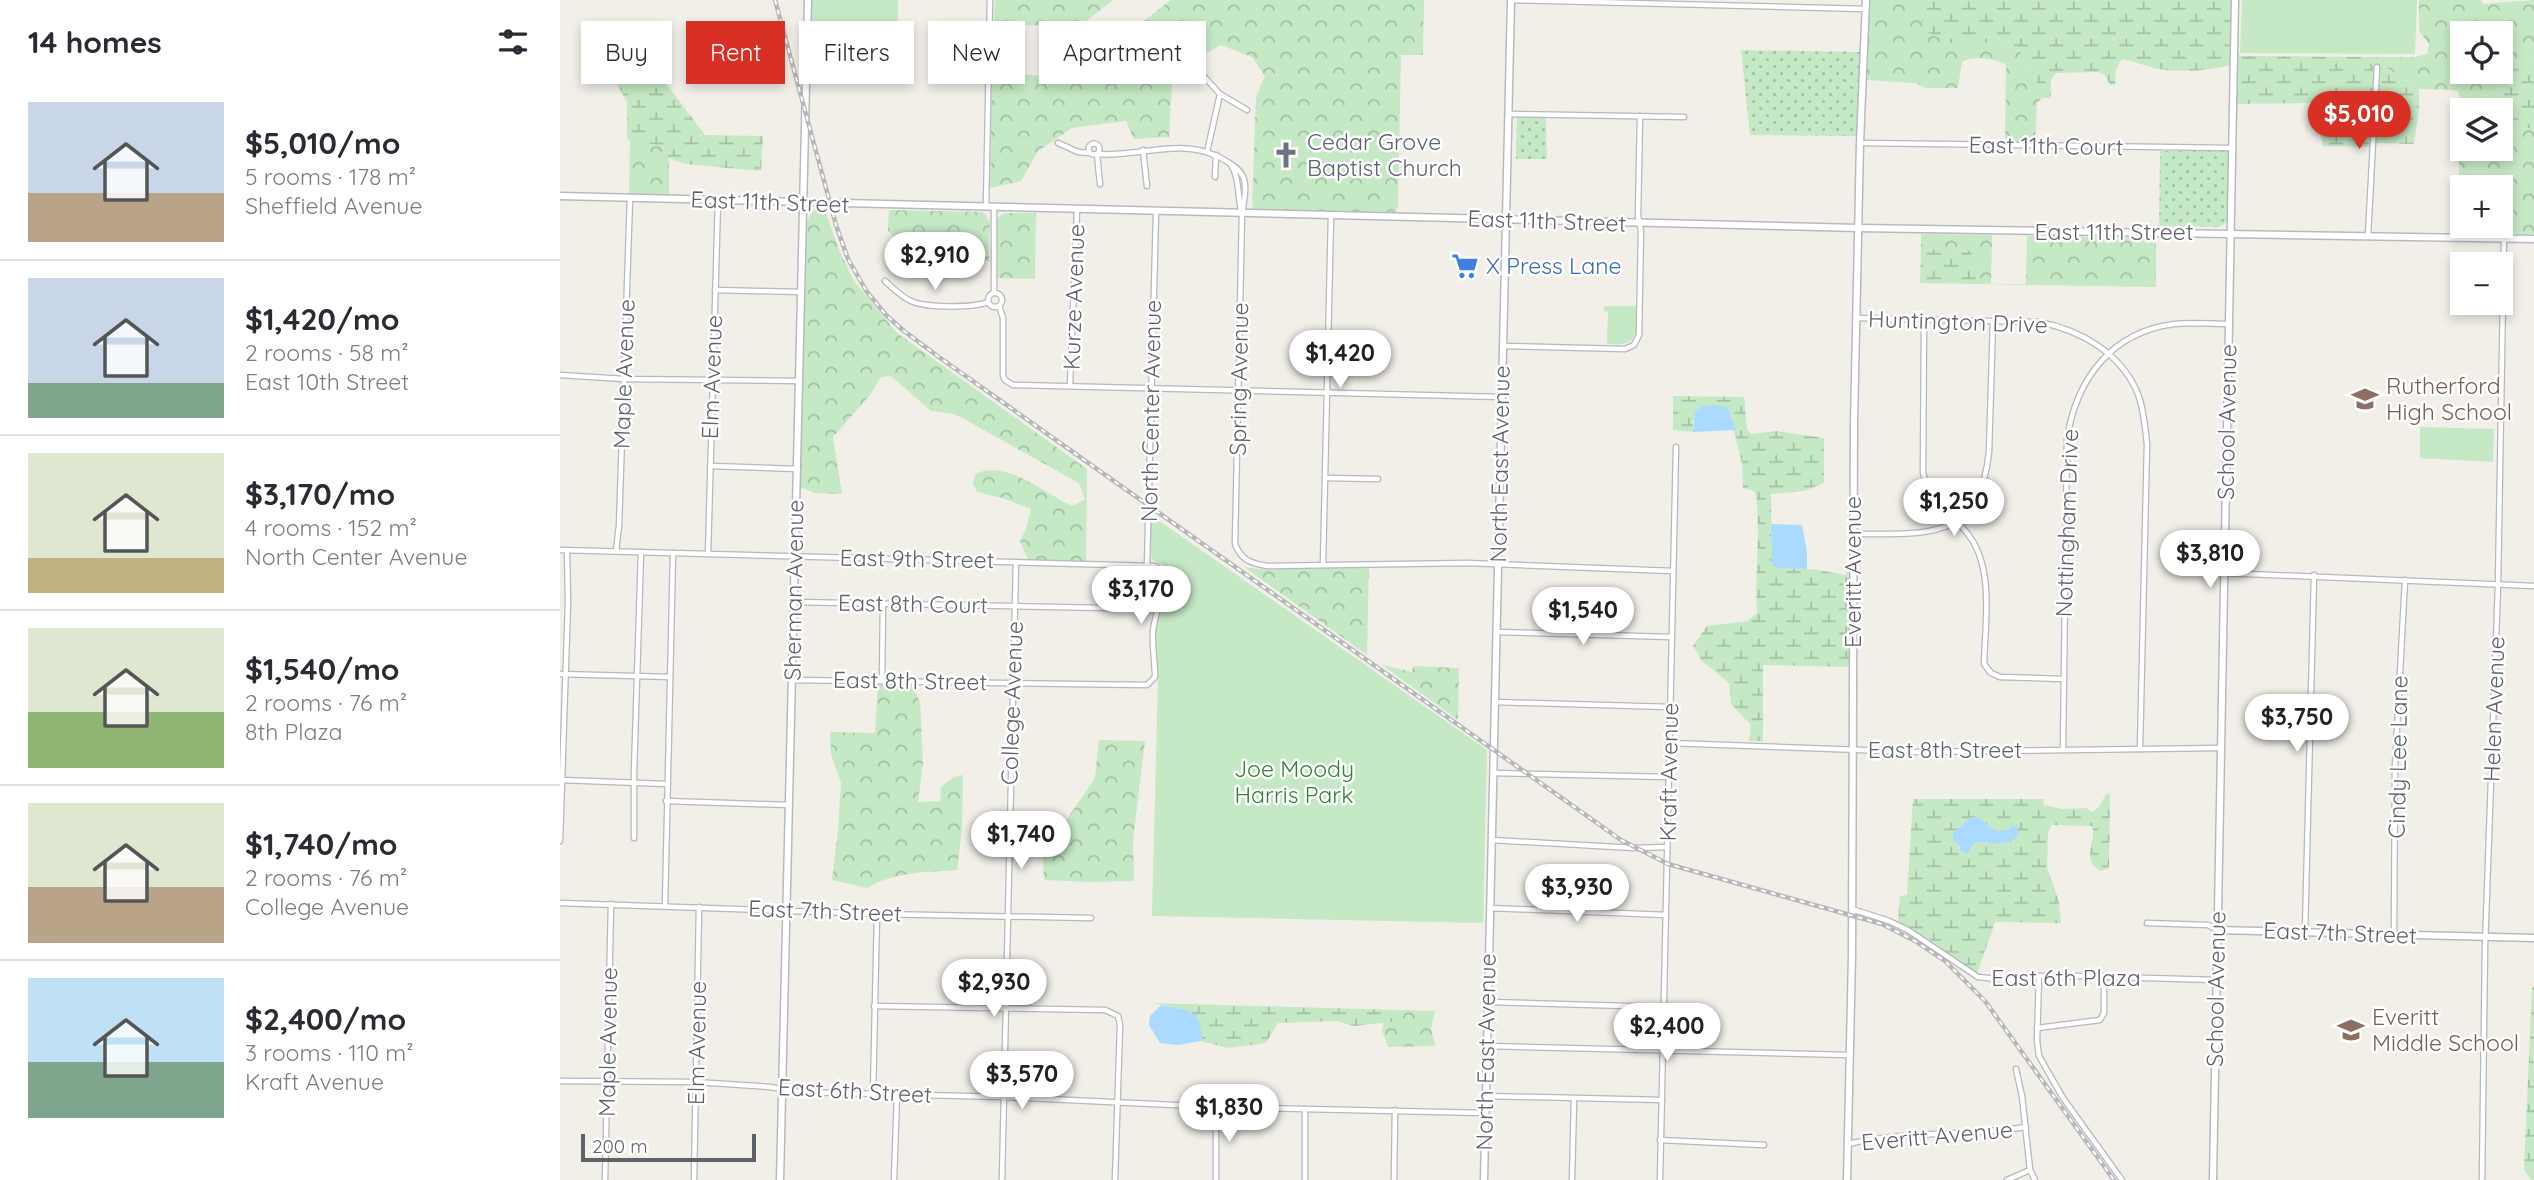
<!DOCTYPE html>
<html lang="en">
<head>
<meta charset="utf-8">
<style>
  body { margin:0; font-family:Quicksand,sans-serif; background:#f2f2f3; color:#2b2b33; height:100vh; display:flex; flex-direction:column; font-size:26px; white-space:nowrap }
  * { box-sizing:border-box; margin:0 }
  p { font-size:23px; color:#7c7c81 }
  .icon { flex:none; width:38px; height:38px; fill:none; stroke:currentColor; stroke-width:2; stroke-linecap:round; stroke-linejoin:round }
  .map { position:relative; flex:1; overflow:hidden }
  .drawer { display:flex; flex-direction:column; background:#fff; width:560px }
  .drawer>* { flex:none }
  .hud { position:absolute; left:21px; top:21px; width:665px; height:63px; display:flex; gap:14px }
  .buttons { position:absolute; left:1890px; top:21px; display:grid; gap:14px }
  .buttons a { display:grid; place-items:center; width:63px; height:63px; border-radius:0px; background:#fff; box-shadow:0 4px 10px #0003; font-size:35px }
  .scale { position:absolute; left:21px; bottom:18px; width:175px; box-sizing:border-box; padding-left:7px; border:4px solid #5f6368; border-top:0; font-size:19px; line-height:24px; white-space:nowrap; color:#5f6368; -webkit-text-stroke:5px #fff; paint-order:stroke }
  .price { position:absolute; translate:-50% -60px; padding:0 16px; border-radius:24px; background:#fff; color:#222; font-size:23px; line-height:46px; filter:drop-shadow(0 2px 4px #0008) }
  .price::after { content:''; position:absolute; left:50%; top:42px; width:21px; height:16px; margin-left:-10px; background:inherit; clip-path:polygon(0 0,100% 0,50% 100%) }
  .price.selected { background:#d93025; color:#fff }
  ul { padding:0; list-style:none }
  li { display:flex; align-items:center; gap:21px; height:175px; padding:0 28px }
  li+li { border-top:2px solid #e1e1e2 }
  li span { display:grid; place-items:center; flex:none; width:196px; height:140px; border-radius:0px; color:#555 }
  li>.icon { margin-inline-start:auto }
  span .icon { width:84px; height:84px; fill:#fffc; stroke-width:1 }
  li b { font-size:30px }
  h2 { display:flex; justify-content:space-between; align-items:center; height:84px; padding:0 28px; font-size:30px }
  .chip { padding:0 24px; border-radius:0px; background:#fff; box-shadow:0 4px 10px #0003; font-size:24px; line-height:63px }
  .chip.selected { background:#d93025; color:#fff }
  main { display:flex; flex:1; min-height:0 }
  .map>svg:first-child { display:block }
  .grass { fill:url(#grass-dots) }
  .forest { fill:url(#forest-crowns); fill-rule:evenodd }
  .wetland { fill:url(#wetland-marsh); fill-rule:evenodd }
  .park { fill:#c5e8c5 }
  .water { fill:#aadaff }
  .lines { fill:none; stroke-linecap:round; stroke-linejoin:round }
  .street-casing { stroke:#b5b8bc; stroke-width:7 }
  .secondary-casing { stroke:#b6babf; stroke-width:9 }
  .street { stroke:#fff; stroke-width:4.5 }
  .secondary { stroke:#fff; stroke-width:6 }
  .rail-casing { stroke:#b6b7b8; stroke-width:4.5 }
  .rail { stroke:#fff; stroke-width:2; stroke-dasharray:5; stroke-linecap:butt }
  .labels { text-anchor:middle; stroke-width:5; stroke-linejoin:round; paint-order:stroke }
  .worship-label { font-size:23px; fill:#5b616d; stroke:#fff; text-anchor:start }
  .street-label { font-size:23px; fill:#5f6368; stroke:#fff }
  .shop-label { font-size:23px; fill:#366cbe; stroke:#fff; text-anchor:start }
  .education-label { font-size:23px; fill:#785e54; stroke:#fff; text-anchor:start }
  .park-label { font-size:23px; fill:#348238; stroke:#fff }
</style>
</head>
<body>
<main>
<section class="drawer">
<h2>14 homes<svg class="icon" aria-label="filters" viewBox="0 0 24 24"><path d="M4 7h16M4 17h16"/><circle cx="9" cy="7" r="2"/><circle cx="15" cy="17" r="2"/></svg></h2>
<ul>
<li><span style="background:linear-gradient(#c9d6e8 65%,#b9a48a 0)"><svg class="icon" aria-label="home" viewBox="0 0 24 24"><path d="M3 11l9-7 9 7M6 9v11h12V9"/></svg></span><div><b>$5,010/mo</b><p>5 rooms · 178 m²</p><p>Sheffield Avenue</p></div></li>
<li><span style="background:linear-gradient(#c9d6e8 75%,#7fa58c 0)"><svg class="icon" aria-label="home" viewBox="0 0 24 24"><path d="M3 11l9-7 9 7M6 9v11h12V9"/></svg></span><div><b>$1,420/mo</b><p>2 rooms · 58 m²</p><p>East 10th Street</p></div></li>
<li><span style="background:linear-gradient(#dfe7d0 75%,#c2b280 0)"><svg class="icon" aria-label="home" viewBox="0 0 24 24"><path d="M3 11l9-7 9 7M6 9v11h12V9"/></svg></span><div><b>$3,170/mo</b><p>4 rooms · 152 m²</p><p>North Center Avenue</p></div></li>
<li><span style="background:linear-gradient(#dfe7d0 60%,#8fb573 0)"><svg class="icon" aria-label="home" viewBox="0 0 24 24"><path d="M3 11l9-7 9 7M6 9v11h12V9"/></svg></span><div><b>$1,540/mo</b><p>2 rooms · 76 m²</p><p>8th Plaza</p></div></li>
<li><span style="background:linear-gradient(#dfe7d0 60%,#b9a48a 0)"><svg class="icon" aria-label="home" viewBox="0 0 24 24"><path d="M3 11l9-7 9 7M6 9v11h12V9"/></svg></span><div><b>$1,740/mo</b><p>2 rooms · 76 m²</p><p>College Avenue</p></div></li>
<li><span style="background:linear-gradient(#bfe0f5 60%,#7fa58c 0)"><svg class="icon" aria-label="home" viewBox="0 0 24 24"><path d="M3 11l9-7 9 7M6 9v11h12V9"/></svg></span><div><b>$2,400/mo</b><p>3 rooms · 110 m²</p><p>Kraft Avenue</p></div></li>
</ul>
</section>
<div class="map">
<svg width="1974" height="1180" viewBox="0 0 1974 1180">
  <defs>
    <pattern id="grass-dots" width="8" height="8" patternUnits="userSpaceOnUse" patternTransform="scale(1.75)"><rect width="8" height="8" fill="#c5e8c5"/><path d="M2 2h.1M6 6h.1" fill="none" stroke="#a3c0a4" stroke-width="1.8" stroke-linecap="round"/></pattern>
    <pattern id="forest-crowns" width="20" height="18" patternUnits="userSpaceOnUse" patternTransform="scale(1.75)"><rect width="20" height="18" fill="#c5e8c5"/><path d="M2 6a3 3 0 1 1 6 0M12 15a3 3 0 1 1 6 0" fill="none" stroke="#a3c0a4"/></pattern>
    <pattern id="wetland-marsh" width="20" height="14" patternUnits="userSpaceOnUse" patternTransform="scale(1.75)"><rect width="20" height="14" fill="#c5e8c5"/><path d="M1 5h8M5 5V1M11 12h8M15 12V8" fill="none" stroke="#a3c0a4"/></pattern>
  </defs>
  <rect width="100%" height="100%" fill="#f1efe8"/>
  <!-- grass -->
  <g class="grass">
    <path d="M1181,50l120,2 -4,84 -107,-1z"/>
    <path d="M957,116l29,1 1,42h-31z"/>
    <path d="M1600,151h69v67l-2,4 -8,5 -60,-1z"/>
  </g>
  <!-- forest -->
  <g class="forest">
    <path d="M435,0h118l-33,26 -86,-1z"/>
    <path d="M611,0h253l-1,55h-22l-3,152 -3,5 -143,-2 4,-113 9,-21 -13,-19 -31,-12 -20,11 -29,25 -3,56 -35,2 -8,-18 -54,7 -34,23 -17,30 -31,7 2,-115 79,4z"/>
    <path d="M1311,0h47l-1,4 32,39h46l25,8 15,25 7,22 -5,5 -2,40 -30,-1 1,-78c-13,-5 -32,-9 -44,-2l-4,26h-32l-10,-5 -51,-3 3,-70z"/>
    <path d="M1859,0h62l2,4 51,-4v60l-29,3 -4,13 -4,34h-35v39h39v-20l33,-1v106l-76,-1 2,-136 -3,-7 -38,-1 -32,-21 -7,-2v-2h-9l-1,-7h45l12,-3 2,-10 -10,-13zM1902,33h39v39h-39zM1902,187h39v39h-39z"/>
    <path d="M70,139l32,7 7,12v37l-40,-1z"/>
    <path d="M257,208h7l15,42 15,31 43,52 190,136 -1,93 -58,-2 -8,-19 6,-12 5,-20 -29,-11 -25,-6 -4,-8 2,-10c34,-15 68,20 98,32l12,-7 -6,-16 -124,-69 -24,-3 -40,-35 -10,1 -11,18 -37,42 9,57 -27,-1 -15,-6 7,-265 4,-10z"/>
    <path d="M329,210l94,2 7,10 -1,39 -73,-2 -28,-28z"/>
    <path d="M445,213h31l-1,66 -39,-1 1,-60z"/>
    <path d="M1361,234l71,1 -1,49h35l1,-48 129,2v49l-178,-3 -1,-20 -7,-13 -49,-2z"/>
    <path d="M809,565l-2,90 -123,-88 23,3z"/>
    <path d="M822,665l30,7 1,-6 46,2 -1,52z"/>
    <path d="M318,684l34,2 8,15 3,63 -5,38 22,-1 1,-14 13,-10 9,-2 -1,54 -5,41c-31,2 -63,2 -90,18l-35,-8 6,-50 3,-47 -10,-29 -1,-22 45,1z"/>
    <path d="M539,740l46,1 -12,99 1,41 -46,1 -44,-2 -1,-26 52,-76z"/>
    <path d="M839,1010l36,1 -4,18 4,17 -47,1 -6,-17 2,-7 8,-1z"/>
  </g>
  <!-- wetland -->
  <g class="wetland">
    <path d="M1358,0h314l-1,65c-24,6 -53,8 -77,3 -11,-3 -21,-7 -32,-9l-6,11 -1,15h-5l-5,-10 -6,-3 -43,1 -5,7v18h-9l-7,-22 -15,-25 -25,-8h-46l-24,-12 -8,-27z"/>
    <path d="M1677,42l1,11 2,3 130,1 1,7 3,1 -5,82 -46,-1 -9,-43 -78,1z"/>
    <path d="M28,59l74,4 2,18 41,54 58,1 -2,35 -76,-7 -16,-6 -7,-12 -35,-7v-37l-15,-27z"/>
    <path d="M1974,60v68l-33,1v-19h-4l-1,-4 9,-43z"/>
    <path d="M1820,66l7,2 32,21v21l-5,34 -40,-1z"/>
    <path d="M1361,249l49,2 7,13 1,20 -58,-1z"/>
    <path d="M1113,396l71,1 3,32 4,5 26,-3 47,7v45l-20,8 -33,3 1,70 5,4 35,1 34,6v-3h4l-1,95 -86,-2v76h-14l2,-16 -20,-21 -2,-21 -27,-22 -9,-15 14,-20 41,-5 9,-8c-3,-39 4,-78 -1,-118l-2,-4 -11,-3 -1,-25 -14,-55 -35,12v12l-20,-2z"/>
    <path d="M1546,794h4l-1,74 -8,3c-21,-10 -4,-30 -9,-45l-41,-1 -3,8 -1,35 12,33 2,22 -66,-1 -18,52 -48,-35 -31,-18 2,-25 7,-1 6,-96h131l-1,6 19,4 24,-1 6,4 7,-5zM1417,817c15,10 14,17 34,12l1,-3 -3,17 -34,-1 -4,7 -11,2 -7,-18 17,-15z"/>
    <path d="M1974,986v194h-3l-7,-10 8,-183z"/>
    <path d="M592,1003l247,7 -7,12 -38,4 -18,-5 -58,2 -12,20 -38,5 -27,-7 1,-7 -33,-28z"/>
  </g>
  <!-- park -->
  <g class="park">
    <path d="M252,0h86v30l-86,-2z"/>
    <path d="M1682,0h175l-2,54 -175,-1z"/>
    <path d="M1044,306h33c-1,28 3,41 -30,38l1,-32 -4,-1z"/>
    <path d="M1860,427l74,2 -1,33 -73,-4z"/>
    <path d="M591,515l336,235 -4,173 -331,-7 6,-239 -3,-45 7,-30 1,-37 -8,-3 -4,-5z"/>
  </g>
  <!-- water -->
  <g class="water">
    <path d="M1155,405l13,3 8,22 -43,2 2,-21 8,-5z"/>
    <path d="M1211,524l31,1 5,27v17l-30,-1 -5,-4z"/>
    <path d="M1418,817c14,10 13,17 32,12l2,-4 5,2 2,6c-9,17 -28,8 -44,9l-8,12 -7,-3 -1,-5 -6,-7v-6l17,-15z"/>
    <path d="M601,1005l25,5 11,6 5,18 -1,7 -23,4 -18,-2 -11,-18 1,-9z"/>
  </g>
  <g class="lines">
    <!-- street casing -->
    <g class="street-casing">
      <g id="street">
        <path d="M951,0l354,9"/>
        <path d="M637,69l23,25"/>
        <path d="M948,114l176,3"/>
        <path d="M498,143l20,9 11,1"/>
        <path d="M1300,143l372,5"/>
        <circle cx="534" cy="149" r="5.5"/>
        <path d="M583,150l4,36"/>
        <path d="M647,152l13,-58 27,16"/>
        <path d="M671,165c9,13 6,32 11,48"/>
        <path d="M655,177l1,-22"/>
        <path d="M540,184l-3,-30c42,4 81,-17 122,3 31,16 28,24 23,57l-7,330c6,16 15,19 32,22l200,-3 206,8"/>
        <path d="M426,207l4,-207"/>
        <path d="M1808,236l9,-169"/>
        <path d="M325,281c8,7 16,16 26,20 15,7 62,7 77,1"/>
        <path d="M155,290l86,2"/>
        <path d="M434,292v-84"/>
        <circle cx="435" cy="300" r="7"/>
        <path d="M439,306l4,12v58l2,4 8,5 488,12"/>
        <path d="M1296,318l183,4c42,8 82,31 99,72 6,16 7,33 9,50l-7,305"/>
        <path d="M1364,319l-1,154c7,27 32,42 47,64 24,33 15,88 14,127l7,9 9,4 63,2"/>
        <path d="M942,346l123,3 9,-4 5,-10 2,-104 -3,-15 2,-100"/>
        <path d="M0,375l64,4 176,2"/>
        <path d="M510,385l7,-175"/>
        <path d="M150,466l88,3"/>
        <path d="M765,478l53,1"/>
        <path d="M1294,534c73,-1 125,9 135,-82l4,-131"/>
        <path d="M0,550l593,16 4,1c12,18 -3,46 -4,65 -1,15 2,30 2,45l-8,8 -355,-5"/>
        <path d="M56,551l3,-25 11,-328"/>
        <path d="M148,554l10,-354"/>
        <path d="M763,564l8,-348"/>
        <path d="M587,566l9,-354"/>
        <path d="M1664,573l310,13"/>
        <path d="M234,602l363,7"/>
        <path d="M936,632l175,5"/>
        <path d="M0,674l110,3"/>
        <path d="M322,680l1,-77"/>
        <path d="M935,702l175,5"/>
        <path d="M1109,743l247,9 304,-4"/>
        <path d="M1503,749l4,-310c9,-59 44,-107 107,-115 18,-2 37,0 55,0"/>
        <path d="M933,773l175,4"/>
        <path d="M1,780l106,4"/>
        <path d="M106,801l123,4"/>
        <path d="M74,838v-66l7,-220"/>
        <path d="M931,840l143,8 33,-1"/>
        <path d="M0,841l8,-239 -1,-52"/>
        <path d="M0,903l317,11 214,4"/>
        <path d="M105,906l8,-353"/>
        <path d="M930,908l176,7"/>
        <path d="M1292,909l37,12 19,9 70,47 29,3 32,-4h40l137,4"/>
        <path d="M1587,923l61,2 9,5"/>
        <path d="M1745,932l9,-357"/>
        <path d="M1834,934l1,-168 10,-186"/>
        <path d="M1479,976l-2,65 2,15 24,42 59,82"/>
        <path d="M928,1002l175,5"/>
        <path d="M314,1006l231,4 13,6 2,9 -5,155"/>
        <path d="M1477,1028l63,-8 4,-7v-37"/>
        <path d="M927,1046l362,9"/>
        <path d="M1456,1069l6,27 8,74 5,10"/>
        <path d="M0,1081l136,1 74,5 28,5 206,5 212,10 269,6"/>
        <path d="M313,1094l4,-180"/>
        <path d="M926,1096l176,4"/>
        <path d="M1100,1140l104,5"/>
        <path d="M1288,1144c58,-14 119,-7 178,-17"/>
        <path d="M45,1180l6,-276"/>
        <path d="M134,1180l5,-273"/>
        <path d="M334,1180l3,-86"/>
        <path d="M442,1180l14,-618"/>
        <path d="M656,1180v-73"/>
        <path d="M745,1180v-71"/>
        <path d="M834,1180l1,-70"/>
        <path d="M1012,1180l2,-81"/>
        <path d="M1100,1180l16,-733"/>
        <path d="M1447,1180l23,-10"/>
        <path d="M1922,1180l3,-233 13,-362 6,-347"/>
      </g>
    </g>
    <!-- secondary casing -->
    <g class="secondary-casing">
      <g id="secondary">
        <path d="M0,196l1299,32 675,11"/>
        <path d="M1657,930l317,8"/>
        <path d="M220,1180l28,-1180"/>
        <path d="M924,1180l27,-1180"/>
        <path d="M1287,1180l5,-225 2,-531 6,-281 6,-143"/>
        <path d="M1653,1180l22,-1180"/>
      </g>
    </g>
    <!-- street -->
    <use href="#street" class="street"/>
    <!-- secondary -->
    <use href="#secondary" class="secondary"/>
    <!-- rail casing -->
    <g class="rail-casing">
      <path id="rail" d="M215,0l61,225 12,34 19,33 19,23 18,16 39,29 678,480 47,24 214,60 33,17 30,20 40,40 129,179"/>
    </g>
    <!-- rail -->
    <use href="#rail" class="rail"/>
  </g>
  <!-- icons -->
  <defs>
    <g id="church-bare" transform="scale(2.1)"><path d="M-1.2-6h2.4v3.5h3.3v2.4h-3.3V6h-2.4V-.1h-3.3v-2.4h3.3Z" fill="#6b7280" stroke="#fff" stroke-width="2.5" paint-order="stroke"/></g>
    <g id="supermarket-bare" transform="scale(2.1)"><path d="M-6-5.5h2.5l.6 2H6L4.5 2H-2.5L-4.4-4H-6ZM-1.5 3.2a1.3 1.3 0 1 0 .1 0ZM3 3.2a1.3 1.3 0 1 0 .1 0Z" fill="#3f7fe0" stroke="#fff" stroke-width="2.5" paint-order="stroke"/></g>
    <g id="school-bare" transform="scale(2.1)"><path d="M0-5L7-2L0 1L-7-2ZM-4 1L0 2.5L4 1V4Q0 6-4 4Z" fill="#8d6e63" stroke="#fff" stroke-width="2.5" paint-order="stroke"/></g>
  </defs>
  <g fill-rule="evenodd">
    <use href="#church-bare" x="726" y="155"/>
    <use href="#supermarket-bare" x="905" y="266"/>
    <use href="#school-bare" x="1805" y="399"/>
    <use href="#school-bare" x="1791" y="1030"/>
  </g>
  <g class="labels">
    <!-- worship labels -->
    <g class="worship-label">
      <text x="747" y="150">Cedar Grove<tspan x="747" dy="26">Baptist Church</tspan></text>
    </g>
    <!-- street labels -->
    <g class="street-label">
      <text transform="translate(1486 146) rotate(1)" y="8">East 11th Court</text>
      <text transform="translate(210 202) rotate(2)" y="8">East 11th Street</text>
      <text transform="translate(987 221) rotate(2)" y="8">East 11th Street</text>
      <text x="1554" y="240">East 11th Street</text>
      <text transform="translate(514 297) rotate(-88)" y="8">Kurze Avenue</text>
      <text transform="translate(1398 322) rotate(2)" y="8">Huntington Drive</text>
      <text transform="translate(64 374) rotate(-88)" y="8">Maple Avenue</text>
      <text transform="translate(152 377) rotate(-88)" y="8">Elm Avenue</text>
      <text transform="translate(679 379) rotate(-89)" y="8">Spring Avenue</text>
      <text transform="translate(591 411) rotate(-89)" y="8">North Center Avenue</text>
      <text transform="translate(1667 422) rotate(-89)" y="8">School Avenue</text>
      <text transform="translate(940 464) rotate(-89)" y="8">North East Avenue</text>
      <text transform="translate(1507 523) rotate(-88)" y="8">Nottingham Drive</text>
      <text transform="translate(357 559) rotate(1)" y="8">East 9th Street</text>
      <text transform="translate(1293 572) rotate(-90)" y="8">Everitt Avenue</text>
      <text transform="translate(234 590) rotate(-89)" y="8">Sherman Avenue</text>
      <text transform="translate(353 604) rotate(1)" y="8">East 8th Court</text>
      <text transform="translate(350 681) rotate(1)" y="8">East 8th Street</text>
      <text transform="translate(452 703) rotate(-88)" y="8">College Avenue</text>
      <text transform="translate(1934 709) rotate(-88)" y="8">Helen Avenue</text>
      <text x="1385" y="758">East 8th Street</text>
      <text transform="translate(1838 757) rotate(-89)" y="8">Cindy Lee Lane</text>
      <text transform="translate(1109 772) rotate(-89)" y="8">Kraft Avenue</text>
      <text transform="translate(265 911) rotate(2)" y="8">East 7th Street</text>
      <text transform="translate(1780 933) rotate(2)" y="8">East 7th Street</text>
      <text x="1506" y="986">East 6th Plaza</text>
      <text transform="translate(1656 989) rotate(-89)" y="8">School Avenue</text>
      <text transform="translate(48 1042) rotate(-89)" y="8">Maple Avenue</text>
      <text transform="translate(137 1043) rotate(-89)" y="8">Elm Avenue</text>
      <text transform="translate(926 1052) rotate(-89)" y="8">North East Avenue</text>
      <text transform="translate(295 1091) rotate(3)" y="8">East 6th Street</text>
      <text transform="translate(1377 1136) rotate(-5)" y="8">Everitt Avenue</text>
    </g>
    <!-- shop labels -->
    <g class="shop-label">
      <text x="926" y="274">X Press Lane</text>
    </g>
    <!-- education labels -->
    <g class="education-label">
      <text x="1826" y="394">Rutherford<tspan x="1826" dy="26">High School</tspan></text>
      <text x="1812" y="1025">Everitt<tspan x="1812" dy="26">Middle School</tspan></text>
    </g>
    <!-- park labels -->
    <g class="park-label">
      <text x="734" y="777">Joe Moody<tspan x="734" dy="26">Harris Park</tspan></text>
    </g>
  </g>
</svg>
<div class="buttons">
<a><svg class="icon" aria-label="locate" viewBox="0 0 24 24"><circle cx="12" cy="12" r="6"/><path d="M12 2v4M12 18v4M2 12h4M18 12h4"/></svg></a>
<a><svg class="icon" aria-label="layers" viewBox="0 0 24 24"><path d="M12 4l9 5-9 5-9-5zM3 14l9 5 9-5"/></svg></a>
<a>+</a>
<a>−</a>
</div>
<div class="scale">200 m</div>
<b class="price selected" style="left:1799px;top:151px">$5,010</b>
<b class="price" style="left:375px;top:292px">$2,910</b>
<b class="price" style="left:780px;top:390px">$1,420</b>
<b class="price" style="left:1394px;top:538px">$1,250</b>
<b class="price" style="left:1650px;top:590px">$3,810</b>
<b class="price" style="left:581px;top:626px">$3,170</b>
<b class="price" style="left:1023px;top:647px">$1,540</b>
<b class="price" style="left:1737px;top:754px">$3,750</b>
<b class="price" style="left:461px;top:871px">$1,740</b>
<b class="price" style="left:1017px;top:924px">$3,930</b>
<b class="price" style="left:434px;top:1019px">$2,930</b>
<b class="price" style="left:1107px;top:1063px">$2,400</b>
<b class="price" style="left:462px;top:1111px">$3,570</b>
<b class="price" style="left:669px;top:1144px">$1,830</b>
<div class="hud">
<a class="chip">Buy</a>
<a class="chip selected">Rent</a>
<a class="chip">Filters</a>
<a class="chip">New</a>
<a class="chip">Apartment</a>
</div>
</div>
</main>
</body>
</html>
